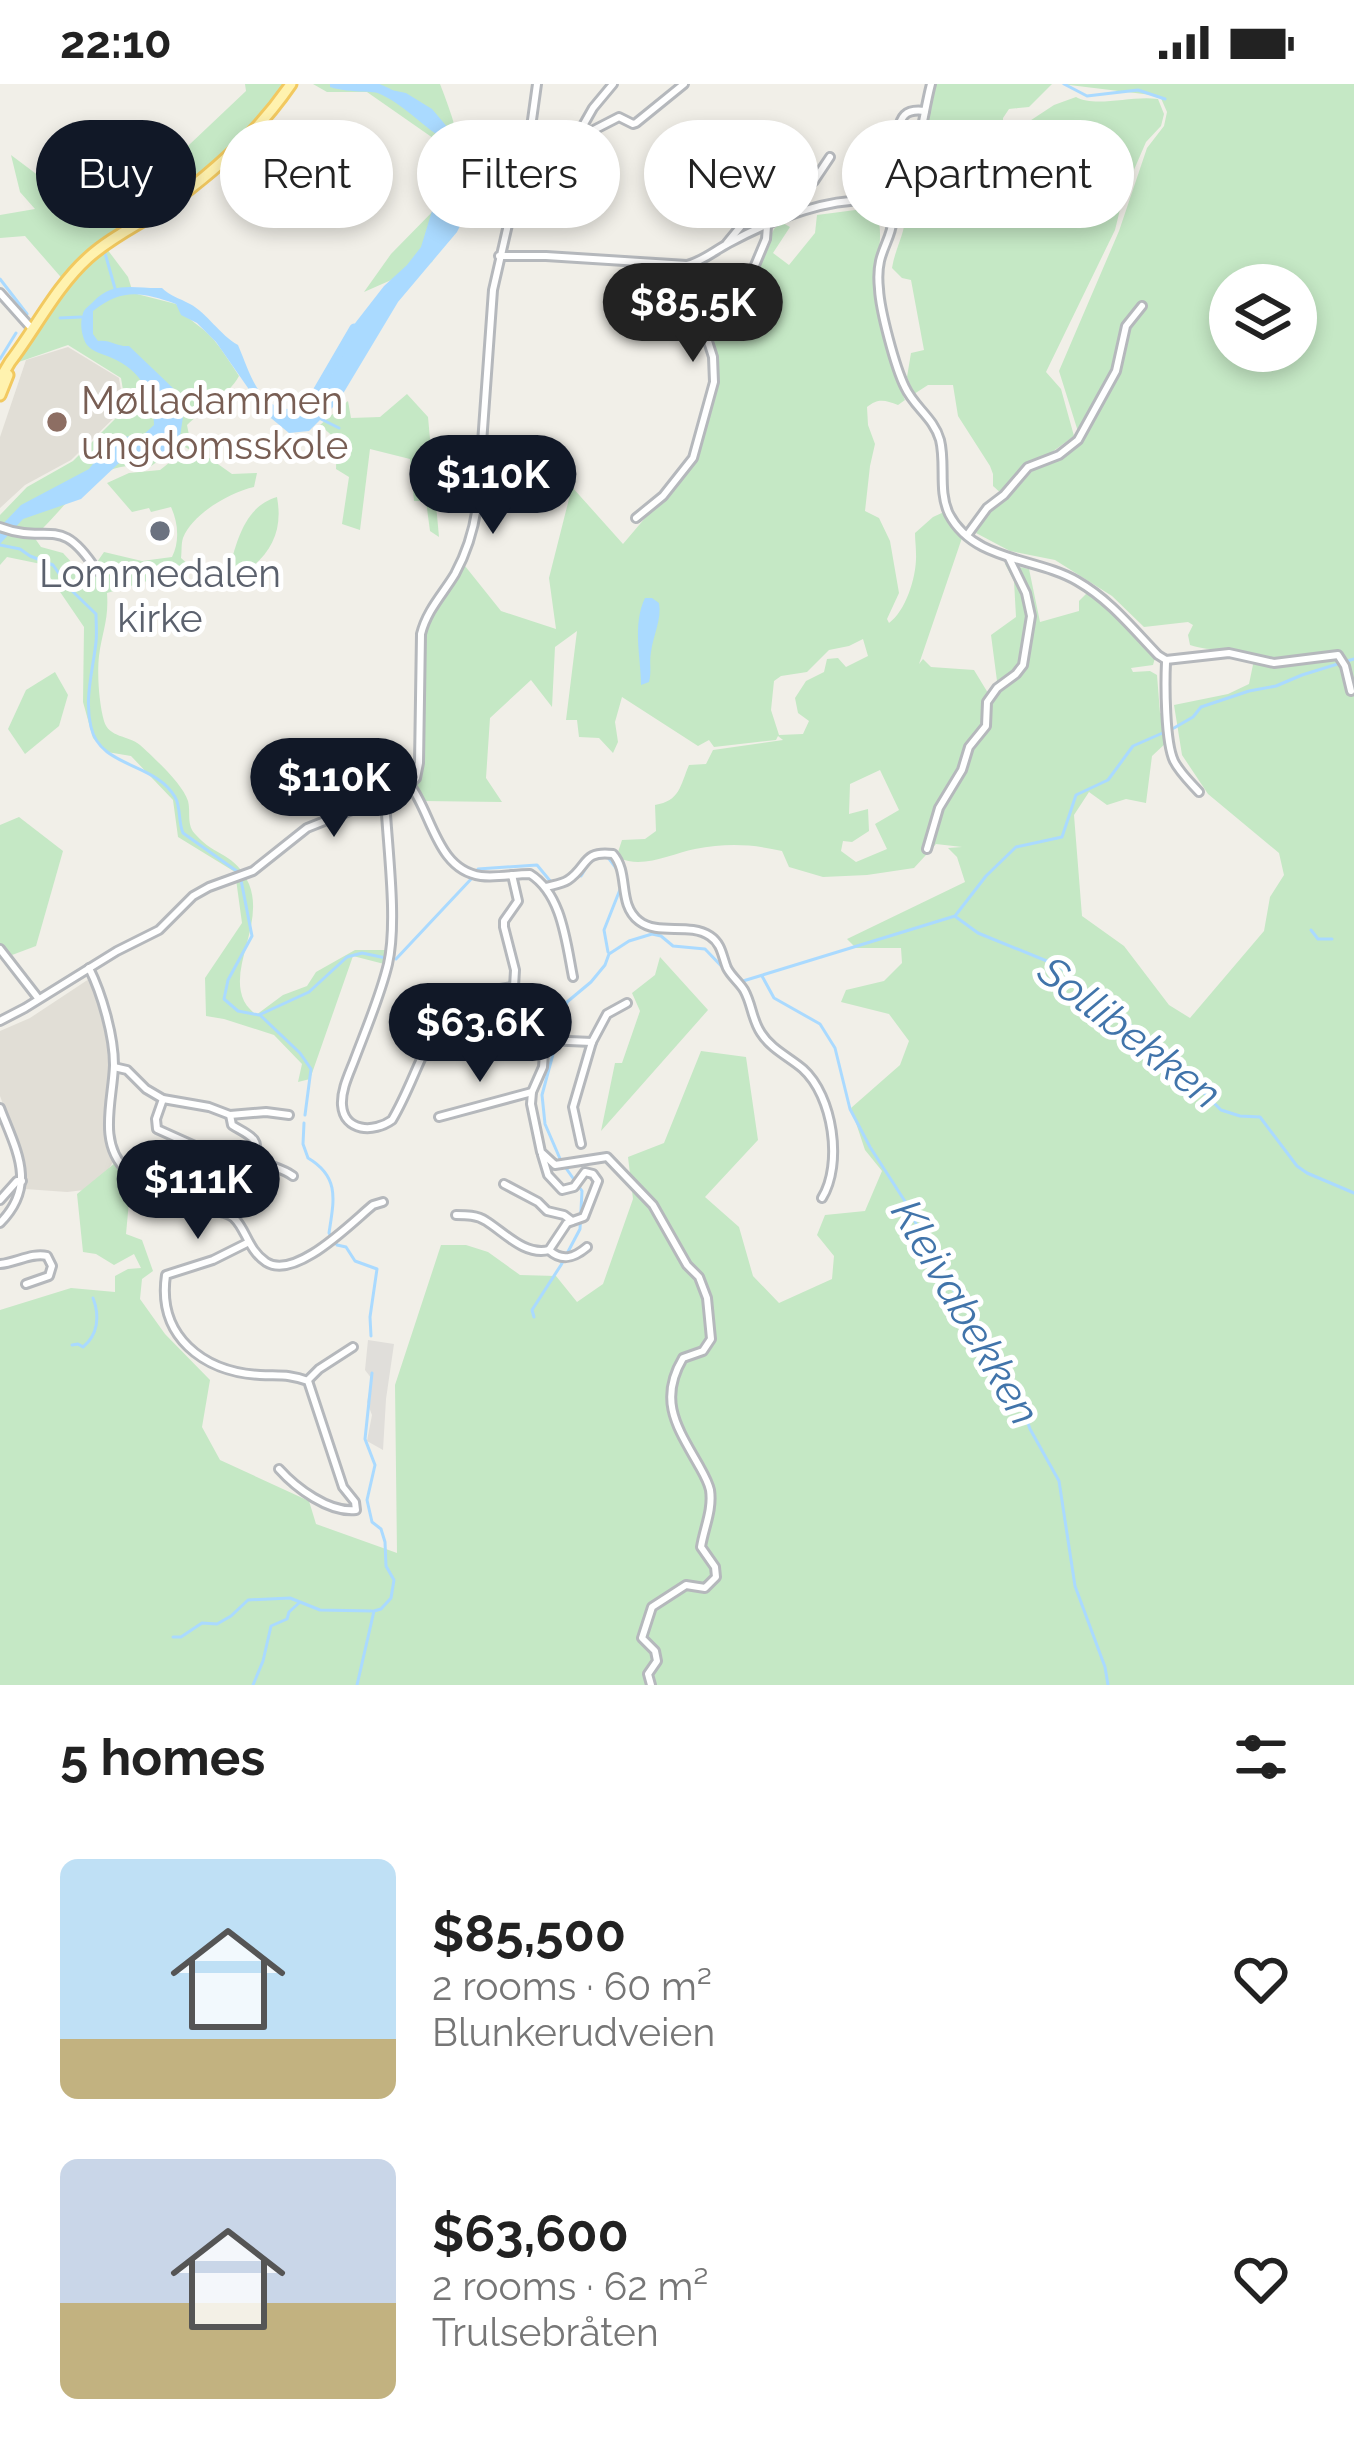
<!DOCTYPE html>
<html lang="en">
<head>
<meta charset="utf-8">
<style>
  body { margin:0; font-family:Raleway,sans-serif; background:#f6f6f6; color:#222; height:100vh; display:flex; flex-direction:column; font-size:45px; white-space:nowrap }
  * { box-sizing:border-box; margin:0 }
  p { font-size:39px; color:#767676 }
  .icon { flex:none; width:66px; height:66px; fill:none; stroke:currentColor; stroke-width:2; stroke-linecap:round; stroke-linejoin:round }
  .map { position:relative; height:1601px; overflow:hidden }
  .sheet { display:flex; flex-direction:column; background:#fff; flex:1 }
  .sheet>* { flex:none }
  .hud { position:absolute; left:36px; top:36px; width:1284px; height:108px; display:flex; gap:24px }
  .tools { position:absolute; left:1209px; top:180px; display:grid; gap:24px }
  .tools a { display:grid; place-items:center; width:108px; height:108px; border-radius:50%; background:#fff; box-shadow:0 6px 18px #0003; font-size:60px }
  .price { position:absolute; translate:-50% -102px; padding:0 27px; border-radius:42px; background:#111827; color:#fff; font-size:39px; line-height:78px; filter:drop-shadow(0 3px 6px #0008) }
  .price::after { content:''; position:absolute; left:50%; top:72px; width:36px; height:27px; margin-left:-18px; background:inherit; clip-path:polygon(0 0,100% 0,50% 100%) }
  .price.selected { background:#222; color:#fff }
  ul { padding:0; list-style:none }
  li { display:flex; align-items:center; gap:36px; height:300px; padding:0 60px }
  li span { display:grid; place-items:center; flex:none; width:336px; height:240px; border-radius:18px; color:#555 }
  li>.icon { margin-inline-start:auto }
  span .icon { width:144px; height:144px; fill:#fffc; stroke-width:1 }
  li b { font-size:51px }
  h2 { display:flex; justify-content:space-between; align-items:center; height:144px; padding:0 60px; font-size:51px }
  .chip { padding:0 42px; border-radius:54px; background:#fff; box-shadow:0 6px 18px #0003; font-size:42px; line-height:108px }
  .chip.selected { background:#111827; color:#fff }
  .status { display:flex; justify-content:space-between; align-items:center; height:84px; padding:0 60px; background:#fff; direction:ltr }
  .status svg { height:33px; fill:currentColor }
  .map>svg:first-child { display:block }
  .industrial { fill:#e0deda }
  .education { fill:#e1ded6 }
  .green { fill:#c5e8c5; fill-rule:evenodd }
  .water { fill:#aadaff }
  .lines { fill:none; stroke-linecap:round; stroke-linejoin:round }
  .stream { stroke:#aadaff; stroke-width:3 }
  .river { stroke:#aadaff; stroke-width:9 }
  .minor-casing { stroke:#b5b8bc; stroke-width:12 }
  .major-casing { stroke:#f2c960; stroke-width:15 }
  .minor { stroke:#fff; stroke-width:6 }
  .major { stroke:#fff2af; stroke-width:9 }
  .education-dot { fill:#8d6e63; stroke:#fff; stroke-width:4.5 }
  .worship-dot { fill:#6b7280; stroke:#fff; stroke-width:4.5 }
  .labels { text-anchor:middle; stroke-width:10; stroke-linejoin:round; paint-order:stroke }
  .education-label { font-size:39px; fill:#785e54; stroke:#fff; text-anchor:start }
  .worship-label { font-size:39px; fill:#5b616d; stroke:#fff }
  .water-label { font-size:42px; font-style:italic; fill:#4174aa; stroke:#fff }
</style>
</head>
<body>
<div class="status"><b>22:10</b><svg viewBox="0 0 49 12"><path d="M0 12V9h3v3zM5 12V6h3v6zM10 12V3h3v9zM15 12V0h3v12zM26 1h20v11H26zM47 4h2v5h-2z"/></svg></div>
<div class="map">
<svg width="1354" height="1601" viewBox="0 0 1354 1601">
  <rect width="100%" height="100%" fill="#f1efe8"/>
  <!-- industrial -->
  <path class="industrial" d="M368,1256l26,4 -8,55 -3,51 -16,-9 5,-26 -5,-13 5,-23 -7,-9z"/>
  <!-- education -->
  <g class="education">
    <path d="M68,263l51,31 5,30 -53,52 -46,25 -25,23v-71l26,-77z"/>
    <path d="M89,895l8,15 13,65 -5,73 8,30 -13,20 -16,8 -17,2 -42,-3 -5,-39 -20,-54v-65l30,-13z"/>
  </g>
  <!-- green -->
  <g class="green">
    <path d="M245,0h46l-77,83 -110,78 24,32 5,16 43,11c11,16 25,21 38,36 9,11 17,24 25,36 -11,20 -35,33 -52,49l4,20 41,29 25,-1 -3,14c-23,5 -61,26 -71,51 -2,6 -1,13 -2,20l10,9 -6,19 -21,-10 -57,17c2,27 -5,39 -8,63 -2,19 0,47 5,65 5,17 24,14 36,24 13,12 43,39 48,56 3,12 -2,24 8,34 19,22 39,17 53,49 16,40 -21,83 -5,117 3,6 8,10 12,14l27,-20 24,-9 9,-14 39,-22h35l-2,15 -35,-9 -43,123 -12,3 4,-18 -28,-29 -50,-16 -18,-3 -1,-38 37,-55 -7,-51 -57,-35 -5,-37 -42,-44 -24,-4 -14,-14 -10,-36 1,-75 -43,-63 -34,-7 -7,8v-50l27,-28 46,-26 53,-53 -5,-30 -53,-33 -55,19 53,-81 -41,-47 -25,2v-23l35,-6 -15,-17 -9,-37 44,33 20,-21 38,-12 58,7 75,-71zM185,363l14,8 -25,4 -14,11 -31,3 -22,10 25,29 17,-4 2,4 20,-5c7,15 9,34 1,50l-30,4 -38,-9 -18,26 -23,-25 -22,-6 -7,-10c38,-36 58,-78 117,-71l25,-17z"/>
    <path d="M313,0h127c14,36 28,75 20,115 -4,21 -18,43 -28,63l-68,30 27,-38 49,-50 7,-22 -4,-37 -76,-53h-40z"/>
    <path d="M935,0h117l-23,23 -20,2 -6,9v16h7l44,-29 22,-8c20,11 56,-2 82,2l6,15 -3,12 -15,16 -22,51 -9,37 -69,142 15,17 13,47 -26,19 -17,5 -28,35 -10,-9v-12l-3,-8 -32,-50 -5,-31h-25l-14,9 -7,-17 4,-24 13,-3 -13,-70 -9,-2 -10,-10c4,-25 19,-42 11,-69 27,-38 20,-74 32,-115z"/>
    <path d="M1061,0h293v1601h-1354v-375l71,-22 44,4v-16l13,-7 13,-1 -7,-14 -20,11 -18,-11 -13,-2 -6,-58 38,-31 16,17 -5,54 16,6 11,31 -11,8 -2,20 25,35 45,46 -8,47 18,33 89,41 7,23 81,29 -2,-168 46,-140h25l22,7 32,23 36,1 21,26 26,-18 30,-85 -5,-42 36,-14 37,-92 45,6 12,83 -53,57 34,30 14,49 26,27 53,-24 2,-23 -17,-21 8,-20 40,-4 17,-40 -17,-21 -14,-42 49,-43 9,-24 -20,-27 -48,-12 5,-12 38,-9 18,-18 -1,-15h-45l-9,-9 118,-57 -8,-25 -9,-9 14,-1 -26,-3 -22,24 -47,7 -44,2 -34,-10 -7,-16c-30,-7 -56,-8 -87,-2 -24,5 -52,20 -76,9l-1,-6 4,-12 23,-1 11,-8 -1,-26c25,-4 25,-19 34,-40l17,-1 7,-14 70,-10 -5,-4 -2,4 -62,7 -5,-7 -11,6 -76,-49 -7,25 3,20 -5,11 -14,-15 -20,-1 -2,-17h-11l11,-89 -22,16 -3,60 -21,-27 -41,38 -4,60 16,24 -79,-1 -13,-16 8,-12 3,-139 40,-73 40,50 55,18 -7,-51 23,-91 51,57 72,-85 22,-80 -2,-21 -8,-28 1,-12 8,-19 35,-23 23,-47 7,-7 9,5 -17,26 16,12 26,-32 2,-18 46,-6 13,3c11,28 -4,56 -2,84 4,30 17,62 25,91l6,13 -7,5c-13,-5 -20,-7 -31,2l1,18 7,19 -5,22 -5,45 14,7 11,23 9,52 -12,26 2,4c17,-12 28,-47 27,-69 0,-7 -1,-14 -1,-21l18,-16 11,-5 19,23 -44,129 4,-5 8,8 43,3 14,23 9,-12 -6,-46 25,-18 -2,-36 -9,-17 24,5 11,53 39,-11v-10l8,-8 26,19 42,46 -2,7 -22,3 2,4 17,-1 7,4 3,38 4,1 3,28 -15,14 -6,47 -20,-4 -19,6 -18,-13 -15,23 8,101 42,30 45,59 21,13 74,-87 6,-34 14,-22 -5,-22 -71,-59 -26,-39 -8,-50 54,-11 21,-10 6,-29c-22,-9 -43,-2 -65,-10l-2,-10 5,-10 -5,-3 -44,5 -32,-31 -57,-36 -45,-9 -34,-18 14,-22 20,-15 26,-29 44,-29 -21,-67 60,-140 28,-83 17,-22 3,-14 -7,-16zM1230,201h66v66h-66zM863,555l5,17 -22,11 -8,-9 -11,1 -3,13 -18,9 -11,17 3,15 11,8 -6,13 -24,1 -8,-25 3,-29 7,-5 26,-4 22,-22 20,-4zM880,686l19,40 -24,14 12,25 -31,13 -15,-11 2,-10 9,1 17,-11 -1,-22 -19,5 1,-30z"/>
    <path d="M407,310l21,23 11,120 -9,-6 -4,-30h-12l-4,-42 -40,-10 -10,81 -18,-6 7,-47 -13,-8 1,-29 -17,-15 28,-24 3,17 29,-1z"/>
    <path d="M277,413c7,38 -9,61 -40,81l-8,-7c7,-29 16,-65 48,-74z"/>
    <path d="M55,588l13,23 -9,31 -34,28 -17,-25 18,-39z"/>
    <path d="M19,733l44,34 -27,95 -24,9 -12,-12v-118z"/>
    <path d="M660,873l48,53 -107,121 14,-68h7l18,-52 -8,-18 23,-18z"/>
  </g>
  <!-- water -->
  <g class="water">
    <path d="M330,0h32l44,9 26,16 28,33 7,24 3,40 -13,26 -59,70 -60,100 -29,29 -20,2 -23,-19 -50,-72 -19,-19 -16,-8 -5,-11c-35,-12 -53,-16 -83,7v23l5,7c12,-2 19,6 31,5l46,44 8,27 -4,26 -19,13 -13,3 -17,-1 -11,5 -38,36 -58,20 -23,25v-17l21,-22 68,-36 24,-31 30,-3 11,-10c0,-31 -13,-54 -42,-67 -9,-4 -19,-6 -25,-13 -5,-7 -7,-20 -5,-28 2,-9 4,-8 11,-15 20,-22 43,-13 69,-14 8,8 17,10 28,16 17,9 30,31 48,41 15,35 23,74 70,62l25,-35 16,-41 35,-45 23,-21 14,-18 11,-36 13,2c21,-39 7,-73 -27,-98 -7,-5 -15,-14 -22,-18 -19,-8 -45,-3 -66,-10z"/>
    <path d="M645,514h7l7,5c3,16 -6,33 -8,49 -2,11 1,19 -2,30l-8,3c0,-28 -9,-60 4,-87z"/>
  </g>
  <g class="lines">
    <!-- stream -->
    <g class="stream">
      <path d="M1064,0l23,12 51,-6 27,9"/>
      <path d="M105,169l11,39"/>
      <path d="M0,195l27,35"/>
      <path d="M60,234l21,-1"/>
      <path d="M0,275l16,-26"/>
      <path d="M319,334l20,10"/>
      <path d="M0,461l20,4 10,7 23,9 16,23 27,26c0,9 1,19 0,28 -3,28 -12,57 -5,85 9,41 64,35 84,70 6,10 3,24 8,36l55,39"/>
      <path d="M607,772l12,16"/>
      <path d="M478,785l59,-4 14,17"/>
      <path d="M581,792l8,-13"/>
      <path d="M241,796l11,56 -24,44 -4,19 14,12 21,4 50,-23 38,-35 15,-4 24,5"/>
      <path d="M956,833l22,16 81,33 30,28 66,50 66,66 19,6 20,1 37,49 10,7 47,20"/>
      <path d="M1311,846l7,9h14"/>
      <path d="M608,868l-4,-22 17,-43"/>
      <path d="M396,875l77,-82"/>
      <path d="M762,892l12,22 46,26 15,24 15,61 20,38 38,59 14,31 32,54 28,37 30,50 18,51 29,52 16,105 30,81 3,18"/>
      <path d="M743,897l212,-65 31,-40 30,-29 46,-10 14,-42 32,-15 25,-34 41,-18 19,-11 8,-10 48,-16 27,-5 26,-11 52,-16"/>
      <path d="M261,932l39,37 11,16 -6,46"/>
      <path d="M304,1039l-1,21 5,14c32,19 26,42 21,75l8,12 9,2 9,14 22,8 -7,48 1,19"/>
      <path d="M534,1233l-2,-7 29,-45 19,-36 2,-38 -21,-30 -16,-37 -3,-29 25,-93 24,-20 14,-17 4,-11 20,-13 23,-7 9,2 12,10 32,3 23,24"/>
      <path d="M72,1261l6,-1 5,3c15,-12 17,-31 10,-49"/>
      <path d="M173,1553h8l21,-14 15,1 14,-8 17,-16 42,-2 30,12 52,1"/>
      <path d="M253,1601l10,-24 8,-35 16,-7 2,-7 10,-9"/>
      <path d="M357,1601l17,-74 7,-2 10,-11 3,-18 -8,-14 -1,-24 -4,-13 -9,-7 -5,-22 8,-35 -10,-26 7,-66"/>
    </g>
    <!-- river -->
    <g class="river">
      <path d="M361,0c30,3 54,29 77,46"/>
      <path d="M437,138l16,-25v-31"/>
      <path d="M308,323l46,-79"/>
    </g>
    <!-- minor casing -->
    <g class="minor-casing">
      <g id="minor">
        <path d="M613,0l-20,24 -13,23 4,4 35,-18 14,7 3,-1 48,-39"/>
        <path d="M874,86c6,-8 14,-17 19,-26 8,-18 4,-37 32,-33"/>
        <path d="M885,117c17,21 0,38 -5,60 -2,9 -2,19 -1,28 1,21 16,78 26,98 9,20 29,31 35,53 6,24 -2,51 9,74 25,48 87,43 128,67 33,19 55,47 81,74l8,5 63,-7 45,10 64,-8 7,11 6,25"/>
        <path d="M885,117c36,-32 35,-75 46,-117"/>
        <path d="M778,127l36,-30 16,-24"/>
        <path d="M727,159c25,-31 55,-62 67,-101"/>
        <path d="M499,172h47l141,9c16,-4 27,-14 42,-22 47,-25 102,-48 156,-42"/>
        <path d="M0,209l33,37"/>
        <path d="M636,434l27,-22 30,-38 21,-76 -1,-25 -8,-25 1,-13 15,-25 32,-24 13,-31 1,-13"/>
        <path d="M0,443c50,19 59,-15 97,44"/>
        <path d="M968,450l19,-26 17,-13 24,-28 31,-12 19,-15 38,-69 10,-45 16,-20"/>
        <path d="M1166,578c-1,22 -1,80 8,99 6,12 17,22 25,31"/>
        <path d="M410,701c22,29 27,85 71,91 16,2 33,-2 49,-2 32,20 36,68 43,103"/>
        <path d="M385,713c2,48 13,123 3,167 -8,33 -22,65 -34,97 -5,13 -13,29 -12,44 2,27 32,28 50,15 35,-59 35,-123 121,-133"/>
        <path d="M927,765l12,-41 23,-38 7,-23 17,-21 1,-24 10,-14 19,-14 7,-9 8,-49 -5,-23 -17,-35"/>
        <path d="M512,791l6,26 -14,20v6l11,43 -1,17 18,38 13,15 -2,27 -11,25 -1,12 10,48 14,13 52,-8 46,48 34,60 12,12 8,21 4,41 -8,12 -20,7c-25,42 -6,69 15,106 5,9 10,17 12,26 3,20 -6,38 -9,57l14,20 1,10 -11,11 -19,-3 -34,22 -10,31 13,13 2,10 -9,13 3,11"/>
        <path d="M546,803c7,-2 16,-3 22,-7 20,-13 14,-30 45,-26 17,19 4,50 26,67 19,15 50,1 71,15 12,8 12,20 17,32 4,8 12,14 17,22 8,14 8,30 17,43 10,16 28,24 42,36 30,27 40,95 19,129"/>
        <path d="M0,865l38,49"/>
        <path d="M89,884c13,26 25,68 25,97 -1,35 -17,78 13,106 15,14 42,33 62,39 14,3 33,-2 45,8 12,11 14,32 32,44 29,19 85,-39 107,-57l10,-3"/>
        <path d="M0,937l25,-13 92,-57 42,-21 34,-34 16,-9 44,-16 54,-43 98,-39 11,-11 3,-15 2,-129c6,-24 22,-40 34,-60 13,-24 20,-48 23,-75l15,-209 39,-170 5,-36"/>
        <path d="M545,956l47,2"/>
        <path d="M114,983l13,3 19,19 17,10 46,8 21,8 36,-3 23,3"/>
        <path d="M163,1015l-7,20 1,10 40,18 55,9c13,-17 -8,-23 -20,-31l-2,-10"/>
        <path d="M0,1024c16,42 38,77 0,115"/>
        <path d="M439,1033l93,-25"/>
        <path d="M581,1060l-8,-37 19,-65 15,-28 20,-11"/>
        <path d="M252,1072c11,10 28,10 41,20"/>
        <path d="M504,1100l34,18 9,9 17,4 8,6"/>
        <path d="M0,1116l17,-19h5"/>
        <path d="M456,1131c10,0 21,0 30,6 19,12 39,35 63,29l18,-27 17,-6 14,-36 -5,-7 -8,-2 -11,15 -12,3 -14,-15 -6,-20"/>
        <path d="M247,1159l-34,17 -47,15c-9,61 37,97 94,100 19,1 29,-1 48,6l35,106 12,15 1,8c-27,3 -60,-22 -77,-41"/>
        <path d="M549,1166c13,12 25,8 38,-3"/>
        <path d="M0,1180c15,-1 33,-12 47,-8l5,10 -3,10 -23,8"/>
        <path d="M308,1296l11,-11 34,-22"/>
      </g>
    </g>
    <!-- major casing -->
    <g class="major-casing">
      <g id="major">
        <path d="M0,295l10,-17c26,-34 46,-75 78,-104 23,-21 52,-34 77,-51 47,-33 93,-75 126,-123"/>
        <path d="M0,311l8,-20"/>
      </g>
    </g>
    <!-- minor -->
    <use href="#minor" class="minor"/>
    <!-- major -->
    <use href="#major" class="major"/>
  </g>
  <!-- markers -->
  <circle class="education-dot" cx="57" cy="338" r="12"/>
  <circle class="worship-dot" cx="160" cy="447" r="12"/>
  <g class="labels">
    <!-- education labels -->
    <g class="education-label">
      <text x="81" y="330">Mølladammen<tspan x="81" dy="45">ungdomsskole</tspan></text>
    </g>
    <!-- worship labels -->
    <g class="worship-label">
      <text x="160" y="503">Lommedalen<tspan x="160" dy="45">kirke</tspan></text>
    </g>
    <!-- water labels -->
    <g class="water-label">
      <text transform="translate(1130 948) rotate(38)" y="15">Sollibekken</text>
      <text transform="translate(966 1228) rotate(60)" y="15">Kleivabekken</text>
    </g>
  </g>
</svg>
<div class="tools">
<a><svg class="icon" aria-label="layers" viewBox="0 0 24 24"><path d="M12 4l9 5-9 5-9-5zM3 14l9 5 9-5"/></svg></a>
</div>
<b class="price selected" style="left:693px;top:281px">$85.5K</b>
<b class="price" style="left:493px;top:453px">$110K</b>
<b class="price" style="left:334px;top:756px">$110K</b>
<b class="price" style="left:480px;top:1001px">$63.6K</b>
<b class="price" style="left:198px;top:1158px">$111K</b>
<div class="hud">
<a class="chip selected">Buy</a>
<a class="chip">Rent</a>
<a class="chip">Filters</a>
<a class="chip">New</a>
<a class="chip">Apartment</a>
</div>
</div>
<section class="sheet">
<h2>5 homes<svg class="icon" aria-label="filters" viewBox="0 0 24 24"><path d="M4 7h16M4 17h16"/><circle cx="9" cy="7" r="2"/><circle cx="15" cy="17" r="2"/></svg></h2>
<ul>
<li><span style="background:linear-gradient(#bfe0f5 75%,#c2b280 0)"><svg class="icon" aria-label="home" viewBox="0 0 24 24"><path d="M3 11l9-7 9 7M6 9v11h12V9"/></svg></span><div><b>$85,500</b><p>2 rooms · 60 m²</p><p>Blunkerudveien</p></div><svg class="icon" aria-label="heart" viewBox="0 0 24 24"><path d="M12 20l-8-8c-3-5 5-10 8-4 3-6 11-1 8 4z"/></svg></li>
<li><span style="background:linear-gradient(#c9d6e8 60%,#c2b280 0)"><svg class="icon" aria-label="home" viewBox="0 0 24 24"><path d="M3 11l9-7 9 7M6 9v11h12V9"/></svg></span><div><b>$63,600</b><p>2 rooms · 62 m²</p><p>Trulsebråten</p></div><svg class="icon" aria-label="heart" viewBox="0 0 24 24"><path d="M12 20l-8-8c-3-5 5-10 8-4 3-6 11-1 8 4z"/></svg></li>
</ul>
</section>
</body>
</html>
